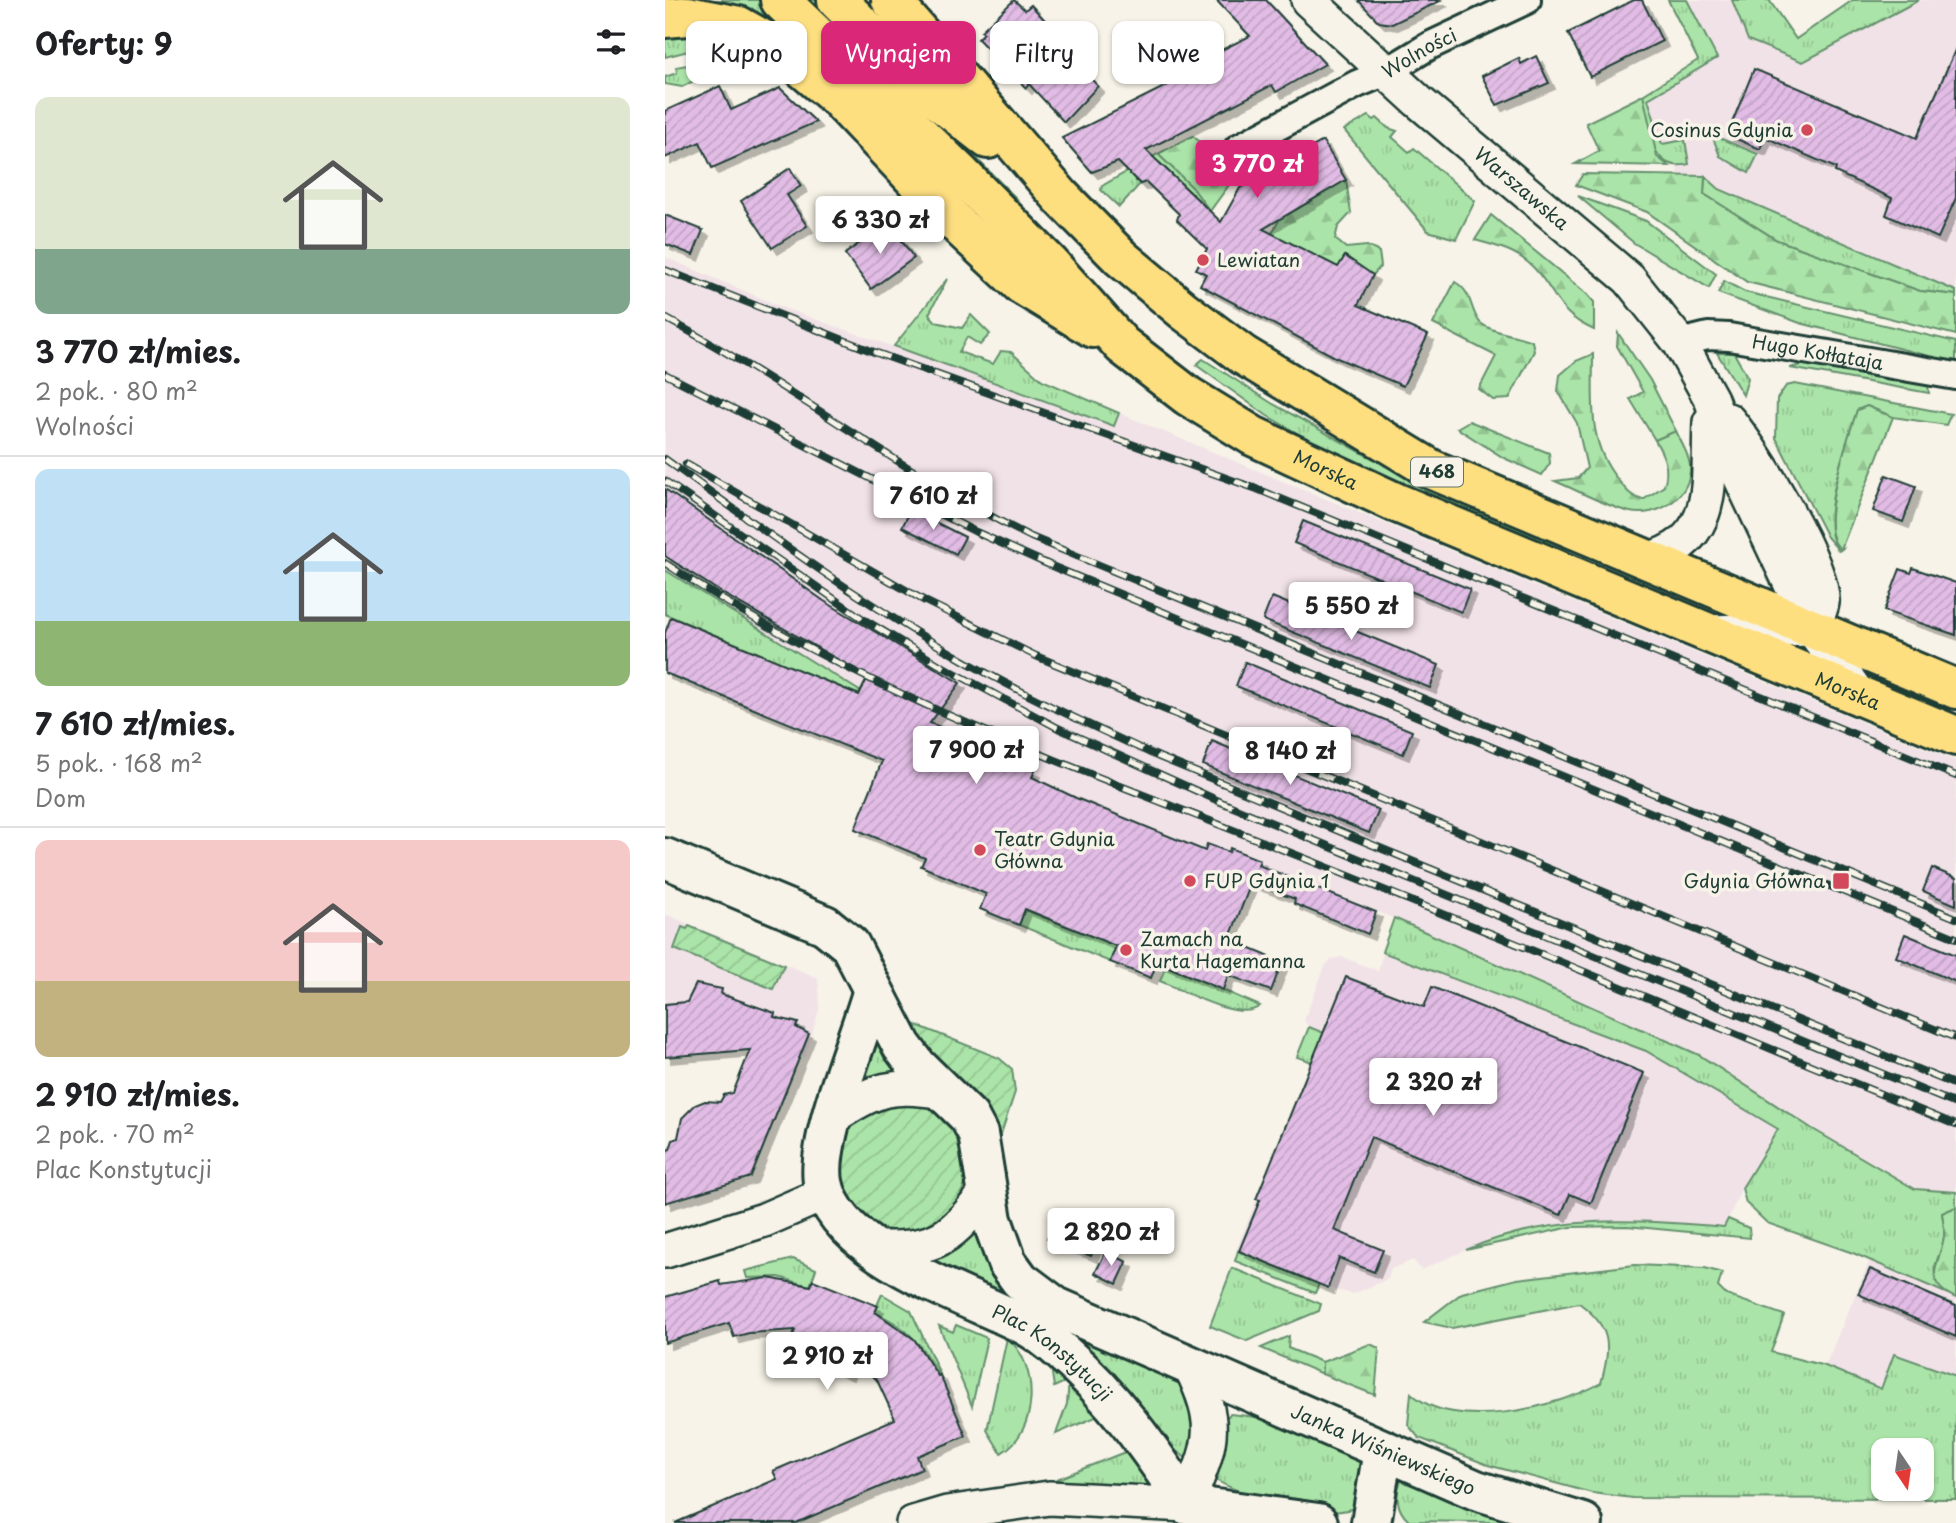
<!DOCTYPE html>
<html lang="pl">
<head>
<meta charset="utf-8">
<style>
  body { margin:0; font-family:"Playpen Sans",sans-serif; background:#f2f2f2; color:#202124; height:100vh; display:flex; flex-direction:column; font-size:26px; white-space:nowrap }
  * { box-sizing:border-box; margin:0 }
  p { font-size:23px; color:#757577 }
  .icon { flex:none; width:38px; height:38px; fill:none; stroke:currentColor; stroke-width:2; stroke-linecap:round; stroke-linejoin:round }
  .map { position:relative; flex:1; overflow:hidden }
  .side { display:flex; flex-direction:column; background:#fff; width:665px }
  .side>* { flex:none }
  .top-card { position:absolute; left:21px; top:21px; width:665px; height:63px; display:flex; gap:14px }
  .needle { width:46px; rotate:167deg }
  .tools { position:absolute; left:1206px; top:1438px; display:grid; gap:14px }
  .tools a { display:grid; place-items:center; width:63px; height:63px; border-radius:14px; background:#fff; box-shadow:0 2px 5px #0004; font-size:35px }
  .price { position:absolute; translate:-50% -60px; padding:0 16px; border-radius:7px; background:#fff; color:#222; font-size:23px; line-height:46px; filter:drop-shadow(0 2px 4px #0008) }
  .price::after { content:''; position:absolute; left:50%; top:42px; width:21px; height:16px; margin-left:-10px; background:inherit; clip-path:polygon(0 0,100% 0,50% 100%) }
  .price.current { background:#db2777; color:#fff }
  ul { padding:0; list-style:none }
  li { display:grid; align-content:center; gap:14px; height:371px; padding:0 35px }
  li+li { border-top:2px solid #e0e0e0 }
  li span { display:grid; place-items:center; height:217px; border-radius:14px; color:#555 }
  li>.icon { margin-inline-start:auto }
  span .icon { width:126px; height:126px; fill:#fffc; stroke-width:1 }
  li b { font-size:30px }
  h2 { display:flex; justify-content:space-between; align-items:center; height:84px; padding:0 35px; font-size:30px }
  .tag { padding:0 24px; border-radius:14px; background:#fff; box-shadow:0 2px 5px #0004; font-size:24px; line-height:63px }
  .tag.current { background:#db2777; color:#fff }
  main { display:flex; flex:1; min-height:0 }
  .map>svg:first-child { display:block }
  .built { fill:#f1e2e7 }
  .grass { fill:url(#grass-tufts); stroke:#65906e; stroke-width:2; fill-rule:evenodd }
  .forest { fill:url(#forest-firs); stroke:#65906e; stroke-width:2 }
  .garden { fill:url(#garden-furrows); stroke:#65906e; stroke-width:2 }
  .building { fill:url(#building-hatch); stroke:#1f3d34; stroke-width:2; filter:url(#shadow) }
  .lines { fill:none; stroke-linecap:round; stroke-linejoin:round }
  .minor-casing { stroke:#1f3d34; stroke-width:32 }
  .tertiary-casing { stroke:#1f3d34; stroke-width:38 }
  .secondary-casing { stroke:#1f3d34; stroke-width:44 }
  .primary-casing { stroke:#1f3d34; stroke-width:44 }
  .minor { stroke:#f7f3e8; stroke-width:26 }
  .tertiary { stroke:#f7f3e8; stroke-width:33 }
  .secondary { stroke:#f7f3e8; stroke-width:38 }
  .primary { stroke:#fedf80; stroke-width:38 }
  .rail-casing { stroke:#1f3d34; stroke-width:8 }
  .rail { stroke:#f7f3e8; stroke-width:5; stroke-dasharray:16; stroke-linecap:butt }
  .poi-dot { fill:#d1495b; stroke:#f7f3e8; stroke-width:2.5 }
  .labels { text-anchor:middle; stroke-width:7; stroke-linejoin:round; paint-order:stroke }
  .shield { fill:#f7f3e8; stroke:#60746a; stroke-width:2 }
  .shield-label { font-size:18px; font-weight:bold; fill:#1f3d34 }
  .street-label { font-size:19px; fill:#1f3d34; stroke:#f7f3e8 }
  .poi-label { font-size:19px; fill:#1f3d34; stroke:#f7f3e8; text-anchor:start }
</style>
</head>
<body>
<main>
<section class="side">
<h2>Oferty: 9<svg class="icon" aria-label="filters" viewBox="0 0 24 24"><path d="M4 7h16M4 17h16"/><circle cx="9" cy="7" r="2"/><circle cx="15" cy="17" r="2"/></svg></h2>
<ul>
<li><span style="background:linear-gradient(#dfe7d0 70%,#7fa58c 0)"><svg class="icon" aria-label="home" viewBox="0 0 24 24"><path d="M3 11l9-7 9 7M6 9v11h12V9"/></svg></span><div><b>3 770 zł/mies.</b><p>2 pok. · 80 m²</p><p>Wolności</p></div></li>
<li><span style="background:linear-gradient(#bfe0f5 70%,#8fb573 0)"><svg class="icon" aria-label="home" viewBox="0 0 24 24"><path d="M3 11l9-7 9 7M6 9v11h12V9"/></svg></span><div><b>7 610 zł/mies.</b><p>5 pok. · 168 m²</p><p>Dom</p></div></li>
<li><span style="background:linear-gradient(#f6c9c9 65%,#c2b280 0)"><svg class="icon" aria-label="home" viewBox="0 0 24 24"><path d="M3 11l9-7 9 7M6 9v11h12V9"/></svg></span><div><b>2 910 zł/mies.</b><p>2 pok. · 70 m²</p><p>Plac Konstytucji</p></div></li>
</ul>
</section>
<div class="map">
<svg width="1291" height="1523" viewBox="0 0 1291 1523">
  <defs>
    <pattern id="grass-tufts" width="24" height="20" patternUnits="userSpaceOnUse" patternTransform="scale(1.75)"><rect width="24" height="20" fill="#abe4a8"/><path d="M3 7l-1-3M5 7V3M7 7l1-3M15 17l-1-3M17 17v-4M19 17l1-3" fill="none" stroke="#93c491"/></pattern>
    <pattern id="forest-firs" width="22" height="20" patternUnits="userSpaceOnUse" patternTransform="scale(1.75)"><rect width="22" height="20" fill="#abe4a8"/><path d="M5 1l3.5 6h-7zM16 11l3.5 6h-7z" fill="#93c491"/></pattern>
    <pattern id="garden-furrows" width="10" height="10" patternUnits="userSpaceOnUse" patternTransform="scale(1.75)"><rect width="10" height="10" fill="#abe4a8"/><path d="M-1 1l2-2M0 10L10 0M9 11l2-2" fill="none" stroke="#93c491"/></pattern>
    <pattern id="building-hatch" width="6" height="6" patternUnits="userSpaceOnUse" patternTransform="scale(1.75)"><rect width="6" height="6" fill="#e2bce5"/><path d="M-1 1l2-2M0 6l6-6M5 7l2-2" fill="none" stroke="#c1a2c5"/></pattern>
    <filter id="shadow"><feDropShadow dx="6" dy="6" stdDeviation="0" flood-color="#0004"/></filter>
  </defs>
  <rect width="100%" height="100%" fill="#f7f3e8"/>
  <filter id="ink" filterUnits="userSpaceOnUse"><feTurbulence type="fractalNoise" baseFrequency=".0143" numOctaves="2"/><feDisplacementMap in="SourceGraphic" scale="14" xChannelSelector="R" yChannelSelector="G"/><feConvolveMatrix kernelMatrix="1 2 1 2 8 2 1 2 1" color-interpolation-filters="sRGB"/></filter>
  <g filter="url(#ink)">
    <!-- built -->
    <g class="built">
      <path d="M1003,0h101l27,39 57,-39h103v304l-278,-128 -1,-9 -8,-1 -26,-71 55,-35z"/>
      <path d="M0,257l119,51 329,117 6,-12 837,348v671l-131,-66 76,-179 -234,-123 111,65 -33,51 -20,47 -92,-7 -85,5 -48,10 -79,35 -8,-10 -22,9 -3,10 -35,15 -25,-6 -92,-38 88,-217 -15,-6 -5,-7 21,-54 7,-7 10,-2 36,14 15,-53 -135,-53 2,-5 -29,-12 -2,4 -21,-8 -4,8 -173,-73 4,-8 -22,-9 -4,8 -57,-23 5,-13 -256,-103 -36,-24z"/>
      <path d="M0,914l153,64 2,28 -15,52 -72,-30 -68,6z"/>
    </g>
    <!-- grass -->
    <g class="grass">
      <path d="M0,0h153l200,200 -41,-34 -180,-122z"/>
      <path d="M1003,0h19l30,58 -69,41 14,45 23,-4 4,24c-41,10 -39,-39 -46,-69l55,-35z"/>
      <path d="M1067,0h37l27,39 57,-39h66l-116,62 -55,-22z"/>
      <path d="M14,32l32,8v10l-15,-1 -31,8v-24z"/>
      <path d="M39,62l-1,14 -21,11 -17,-3v-7l12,-4 -1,-6z"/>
      <path d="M704,116l5,4 3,-2 11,10 9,3 -5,6 17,15 5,-4 61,53 -19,38 -28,-8 -84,-101z"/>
      <path d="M1047,135l46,19 -9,19 -29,-17z"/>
      <path d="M493,154l34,33 18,24 -50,-48 -26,15 6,6 -21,23 -18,-17 1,-4z"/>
      <path d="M1040,176l14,13 237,102v4l-36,-4 -143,-51 -73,-46z"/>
      <path d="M913,196l68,25 70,53 -7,14 -75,-45z"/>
      <path d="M282,279l-18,35 7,8 26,6 9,-13 19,19 -10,11 -13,-8 -8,15 34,12 8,-13 10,1 31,28 77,33 -5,13 -220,-80z"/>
      <path d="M1059,281l21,11 211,50v21l-156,-40 -82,-30z"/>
      <path d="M953,333l32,47 26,51 -21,9 -25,-41 13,-7 -26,-46z"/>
      <path d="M1052,353h17l14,25 -5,17z"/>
      <path d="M538,359l70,45 93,51 212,96 -56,-11 -175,-78 -81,-47 -70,-50z"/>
      <path d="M1140,364l123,21 1,8 -139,-25z"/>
      <path d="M1130,384l156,30 -5,11 -53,-8 -26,-11 -10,4c-9,33 -39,106 -21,137l7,1 -4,3 -12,-14 -51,-99 1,-39 9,-13z"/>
      <path d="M0,570l214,133 -214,-89z"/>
      <path d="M360,910l91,36 -6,16 -91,-37z"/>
      <path d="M729,918l305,137 112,73 104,61 41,3v15l-14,6c1,8 3,17 2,24 -4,27 -21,33 4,57l-95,-41 -86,-30 -21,-20 -4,-15 36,-59 -132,-78 -264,-99z"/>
      <path d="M501,966l94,40c-21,17 -77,-16 -100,-25z"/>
      <path d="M213,1026l25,46 -30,5 -8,-3 -3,-7z"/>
      <path d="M644,1027l15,6 -12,29 -15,-5z"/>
      <path d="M1063,1219l21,9 1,10 -123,-12 -56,1 -105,23c83,-36 170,-31 258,-23z"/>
      <path d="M311,1233l7,19 24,35 -6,13 -78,-35 25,-11z"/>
      <path d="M573,1251l81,33 -4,9 -80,-32z"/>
      <path d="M128,1259l23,10 -6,17 -31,-9 -32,1 -2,-7z"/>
      <path d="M970,1265l70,3 17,5 -4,14 8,8 58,20 -13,37 54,14 56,23 13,-35 62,22v123l-323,-1 -41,-5 -104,-28 -69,-27 -11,-13 3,-32c42,40 145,15 190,-10 10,-37 11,-56 -22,-80l-127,25 -28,-6 38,-29 55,-14zM1218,1451h38v38h-38z"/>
      <path d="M567,1268l89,36 -2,7 -72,30 -37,-15z"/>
      <path d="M217,1294l29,17 29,63 -5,3c-15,-36 -26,-49 -61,-65z"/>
      <path d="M386,1320l109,46 23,19 14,47 -10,27 -21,-16z"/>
      <path d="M291,1325l31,13 -15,68 -33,-80 14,6z"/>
      <path d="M624,1336l-1,12 34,14v12l-61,-26z"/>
      <path d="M342,1338c33,26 32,94 -6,115l-14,-23z"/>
      <path d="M385,1360l53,54 -47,20 11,-30 2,-24 -15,7z"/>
      <path d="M565,1414l43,5 91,35 -5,52c-31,17 -118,-10 -147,-28l13,-27 1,-33z"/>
      <path d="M465,1450l34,31 -15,7 -107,-3z"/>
      <path d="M738,1477l157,46 -151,-2c-13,-11 -15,-29 -6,-44z"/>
    </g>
    <!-- forest -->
    <g class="forest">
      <path d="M978,95l14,62 12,9 -94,-2 24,-13 -13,-28z"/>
      <path d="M528,136l44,38 -27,37 -18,-24 -34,-33z"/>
      <path d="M918,174l122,2 -1,18 73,46 143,51 36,4v40l-209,-53 -100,-70 -71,-27z"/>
      <path d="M681,180l5,33 -13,14 -3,12 11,9 21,-2 12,6 2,14 -8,9 -26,-8 -97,6 33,-60 6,1z"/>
      <path d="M826,215l96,79 7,8v28c-38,-17 -35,-35 -60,-62 -16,-17 -37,-22 -59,-28z"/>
      <path d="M790,282c17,10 14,23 23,38 8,12 40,15 54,21l2,10 -25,48 -16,1 -14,-11 17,-33 -63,-32z"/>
      <path d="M928,354c0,45 -6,89 25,126 8,10 12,16 25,20l21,-14c6,-19 0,-30 -9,-46l21,-9c5,11 13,23 14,35 2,31 -33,52 -60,46 -25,-6 -51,-21 -75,-31l23,-3 9,-10 -10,-45 -19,-32 2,-16 16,-14z"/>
      <path d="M1202,406l26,11 -52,132c-27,-16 8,-114 16,-139z"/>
      <path d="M804,421l80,32 1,10 -8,12 -38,-17 -47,-30z"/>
      <path d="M1291,1207v91c-37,-16 -15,-35 -12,-62 1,-7 -1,-16 -2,-23z"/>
      <path d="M705,1344l9,4 -4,47 -53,-21v-12z"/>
    </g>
    <!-- garden -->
    <g class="garden">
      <path d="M24,926l95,39 -11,24 -99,-40 8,-22 5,2z"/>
      <path d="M244,1022l90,36 13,11 3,23 -15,45 -9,-21 -12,-16 -42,-34z"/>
      <circle cx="237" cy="1166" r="65"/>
    </g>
    <!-- building -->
    <g class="building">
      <path d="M349,0l11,10 6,-5 30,33 -5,5 42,43 -34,36 -35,-38 -3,4 -48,-49 6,-6 -3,-2z"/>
      <path d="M551,0h50l59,64 -49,28 -4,-7 -126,65 75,72 19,-34 83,-47 23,39 -83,49 75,38 7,-11 28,19 -15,30 70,30 -25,51 -66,-28 -137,-73 6,-11 -10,-5 11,-20 -30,-29 2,-6 -33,-32 -6,2 -22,-22 -26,10 -30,-34 128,-64 3,-10 57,-28z"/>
      <path d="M693,0h84l-50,24 -13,-2z"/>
      <path d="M969,0h8l20,41 -72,36 -22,-44z"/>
      <path d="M1291,48v150l-18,40 -52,-23 6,-17 -57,-26 1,-4 -71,-31 -5,12 -33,-14 27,-66 163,69z"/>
      <path d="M871,56l13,27 -52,22 -15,-29 37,-18 2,6z"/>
      <path d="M55,86l11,24 49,-22 36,34 -104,46 -12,-26 -35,16v-47z"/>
      <path d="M125,168l11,18 -14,9 20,31 -35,22 -31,-47z"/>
      <path d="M0,215l38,15 -10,25 -28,-11z"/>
      <path d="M223,222l26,36 -43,31 -26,-35z"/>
      <path d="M1221,475l30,11 -13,36 -30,-11z"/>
      <path d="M0,489l159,112 136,82 -30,40 27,11 -5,13 57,23 4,-8 22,9 -3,6 44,21 129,53 2,-7 22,8 1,-4 30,12 -2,5 118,47 -8,22 -74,-30 1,-5 -44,-16 -22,57 53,22 -11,29 -43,-16 -5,15 -66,-28 -6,16 -41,-16 6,-16 -91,-37 -6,16 -39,-16 6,-15 -65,-28 4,-8 -70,-29 27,-68 -217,-88v-40l6,-16 188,78 9,-18 -146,-84 -57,-37z"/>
      <path d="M246,510l54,27 -9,17 -54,-27z"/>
      <path d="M638,521l167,68 -9,23 -167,-69z"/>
      <path d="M1248,568l43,15v52l-72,-24 16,-42 11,4z"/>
      <path d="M607,597l167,68 -9,23 -167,-68z"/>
      <path d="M580,662l167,69 -9,23 -167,-68z"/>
      <path d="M547,741l167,69 -10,23 -166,-68z"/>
      <path d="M1267,868l24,10v27l-33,-14z"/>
      <path d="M1240,934l51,21v27l-60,-25z"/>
      <path d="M681,977l78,30 8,-20 212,86 -53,130 -21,-9 -9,21 -190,-78 -37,93 49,20 -9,22 -35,-14 -11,30 -89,-37 21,-51 -4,-1z"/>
      <path d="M31,984l26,5 -1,5 54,19 -1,4 24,6 -2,4 13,7 -58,143 -86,26v-52l5,-2 3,-9 5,-2 4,-20 13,-13 10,-4 15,1 4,-7 9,-2 17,-43 -85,7v-53l22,-2z"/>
      <path d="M392,1217l43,18 -9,21 -44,-18z"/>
      <path d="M441,1251l21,11 -10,22 -22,-11z"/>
      <path d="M1205,1269l86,37v31l-98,-43z"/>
      <path d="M103,1278l43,8 2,-6 65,26 -3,6 39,27 24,37 2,-1 26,61 -49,20 5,13 -126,54h-121l102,-44 -4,-8 122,-52 -18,-39 -23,-23 -7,17 -59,-24 7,-20 -46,3 -15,4 -5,-14 -64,20v-46l55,-16 1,4z"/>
    </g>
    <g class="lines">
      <!-- minor casing -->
      <g class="minor-casing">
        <g id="minor">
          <path id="s1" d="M573,148l119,-64 29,-12 43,-26 98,-46"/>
          <path id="s2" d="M1015,343l28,-7 21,1 227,39"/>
        </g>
      </g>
      <!-- tertiary casing -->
      <g class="tertiary-casing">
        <g id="tertiary">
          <path id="s3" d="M643,0l110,101 211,178 51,64 31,56 24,67 77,163 50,70"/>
          <path d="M1063,420c25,29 98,147 94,183 -1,8 -7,18 -10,26"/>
          <path d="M981,560c74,-20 61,-77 64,-138"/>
          <path d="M1043,632l103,-3"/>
          <path d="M168,1117c43,-29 60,-34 111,-25"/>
          <path d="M210,1248c66,1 74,-9 114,-59"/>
          <path d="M0,1251l99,-31 62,-27"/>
          <path d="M248,1523l34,-10 102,-15 138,7c24,-63 34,-76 3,-140"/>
        </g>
      </g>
      <!-- secondary casing -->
      <g class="secondary-casing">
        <g id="secondary">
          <path id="s4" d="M0,858l160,67 25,20 52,101 15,20 52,51 9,17 14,86 15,42 13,18 36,27 420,183 107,33"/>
          <path id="s5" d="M207,993c-13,46 -56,145 -49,189 13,73 145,113 202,143 13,7 27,18 38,28 49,42 89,98 124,152l131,18"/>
          <path d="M706,1523l12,-73"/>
        </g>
      </g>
      <!-- primary casing -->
      <g class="primary-casing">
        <g id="primary">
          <path id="s6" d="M115,0l182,175 88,89 72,81 66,51 65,40 144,67 559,233"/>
          <path d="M172,0l96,96 55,43"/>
          <path d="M226,0l170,197 60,61 62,52 60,45 188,114 525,220"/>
          <path d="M0,18l22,-2 52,10 41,23 58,49 123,130 61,57 71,43"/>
        </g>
      </g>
      <!-- minor -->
      <use href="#minor" class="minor"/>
      <!-- tertiary -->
      <use href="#tertiary" class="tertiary"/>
      <!-- secondary -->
      <use href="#secondary" class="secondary"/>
      <!-- primary -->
      <use href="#primary" class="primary"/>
      <!-- rail casing -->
      <g class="rail-casing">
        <g id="rail">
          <path d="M0,270l209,82 383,137 699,287"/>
          <path d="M0,318c126,67 238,156 366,219l925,381"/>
          <path d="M0,374l311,158 78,35 902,371"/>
          <path d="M0,459c92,67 183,134 281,191 69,41 141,74 213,107l797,328"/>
          <path d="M21,464l239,137 111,55 920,382"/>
          <path d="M0,481l198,138 75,45 120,64 163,74 735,302"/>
          <path d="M0,563c189,127 405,202 616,286 226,89 450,184 675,276"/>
        </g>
      </g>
      <!-- rail -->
      <use href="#rail" class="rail"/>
    </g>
  </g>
  <!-- markers -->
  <g class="poi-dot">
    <circle cx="1142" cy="130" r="7"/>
    <circle cx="538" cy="260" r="7"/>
    <circle cx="315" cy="850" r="7"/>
    <circle cx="525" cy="881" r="7"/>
    <rect x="1167" y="872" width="18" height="18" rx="3.5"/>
    <circle cx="461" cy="950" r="7"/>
  </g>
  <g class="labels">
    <!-- shield labels -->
    <rect class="shield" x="746" y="457.5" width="52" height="29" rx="5"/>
    <g class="shield-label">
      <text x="772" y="478">468</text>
    </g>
    <!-- street labels -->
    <g class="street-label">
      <text dy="7" stroke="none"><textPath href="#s1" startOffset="205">Wolności</textPath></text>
      <text dy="7" stroke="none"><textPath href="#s3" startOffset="285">Warszawska</textPath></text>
      <text dy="7" stroke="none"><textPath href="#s2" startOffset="140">Hugo Kołłątaja</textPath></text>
      <text dy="7" stroke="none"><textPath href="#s6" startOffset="726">Morska</textPath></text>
      <text dy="7" stroke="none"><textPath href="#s6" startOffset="1293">Morska</textPath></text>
      <text dy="7" stroke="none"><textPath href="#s5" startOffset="490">Plac Konstytucji</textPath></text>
      <text dy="7" stroke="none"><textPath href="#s4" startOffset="992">Janka Wiśniewskiego</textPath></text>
    </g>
    <!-- poi labels -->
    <g class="poi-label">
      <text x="1128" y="137" text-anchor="end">Cosinus Gdynia</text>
      <text x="552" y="267">Lewiatan</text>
      <text x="329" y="846">Teatr Gdynia<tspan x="329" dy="22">Główna</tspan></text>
      <text x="539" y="888">FUP Gdynia 1</text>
      <text x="1160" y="888" text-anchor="end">Gdynia Główna</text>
      <text x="475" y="946">Zamach na<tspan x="475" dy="22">Kurta Hagemanna</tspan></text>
    </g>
  </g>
</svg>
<div class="tools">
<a><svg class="needle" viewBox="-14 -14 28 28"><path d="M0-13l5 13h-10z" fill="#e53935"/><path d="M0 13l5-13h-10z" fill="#757577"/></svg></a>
</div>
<b class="price current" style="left:592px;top:200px">3 770 zł</b>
<b class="price" style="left:215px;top:256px">6 330 zł</b>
<b class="price" style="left:268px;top:532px">7 610 zł</b>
<b class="price" style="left:686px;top:642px">5 550 zł</b>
<b class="price" style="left:311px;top:786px">7 900 zł</b>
<b class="price" style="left:625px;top:787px">8 140 zł</b>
<b class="price" style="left:768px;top:1118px">2 320 zł</b>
<b class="price" style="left:446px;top:1268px">2 820 zł</b>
<b class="price" style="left:162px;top:1392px">2 910 zł</b>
<div class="top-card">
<a class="tag">Kupno</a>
<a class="tag current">Wynajem</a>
<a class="tag">Filtry</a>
<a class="tag">Nowe</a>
</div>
</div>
</main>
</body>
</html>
